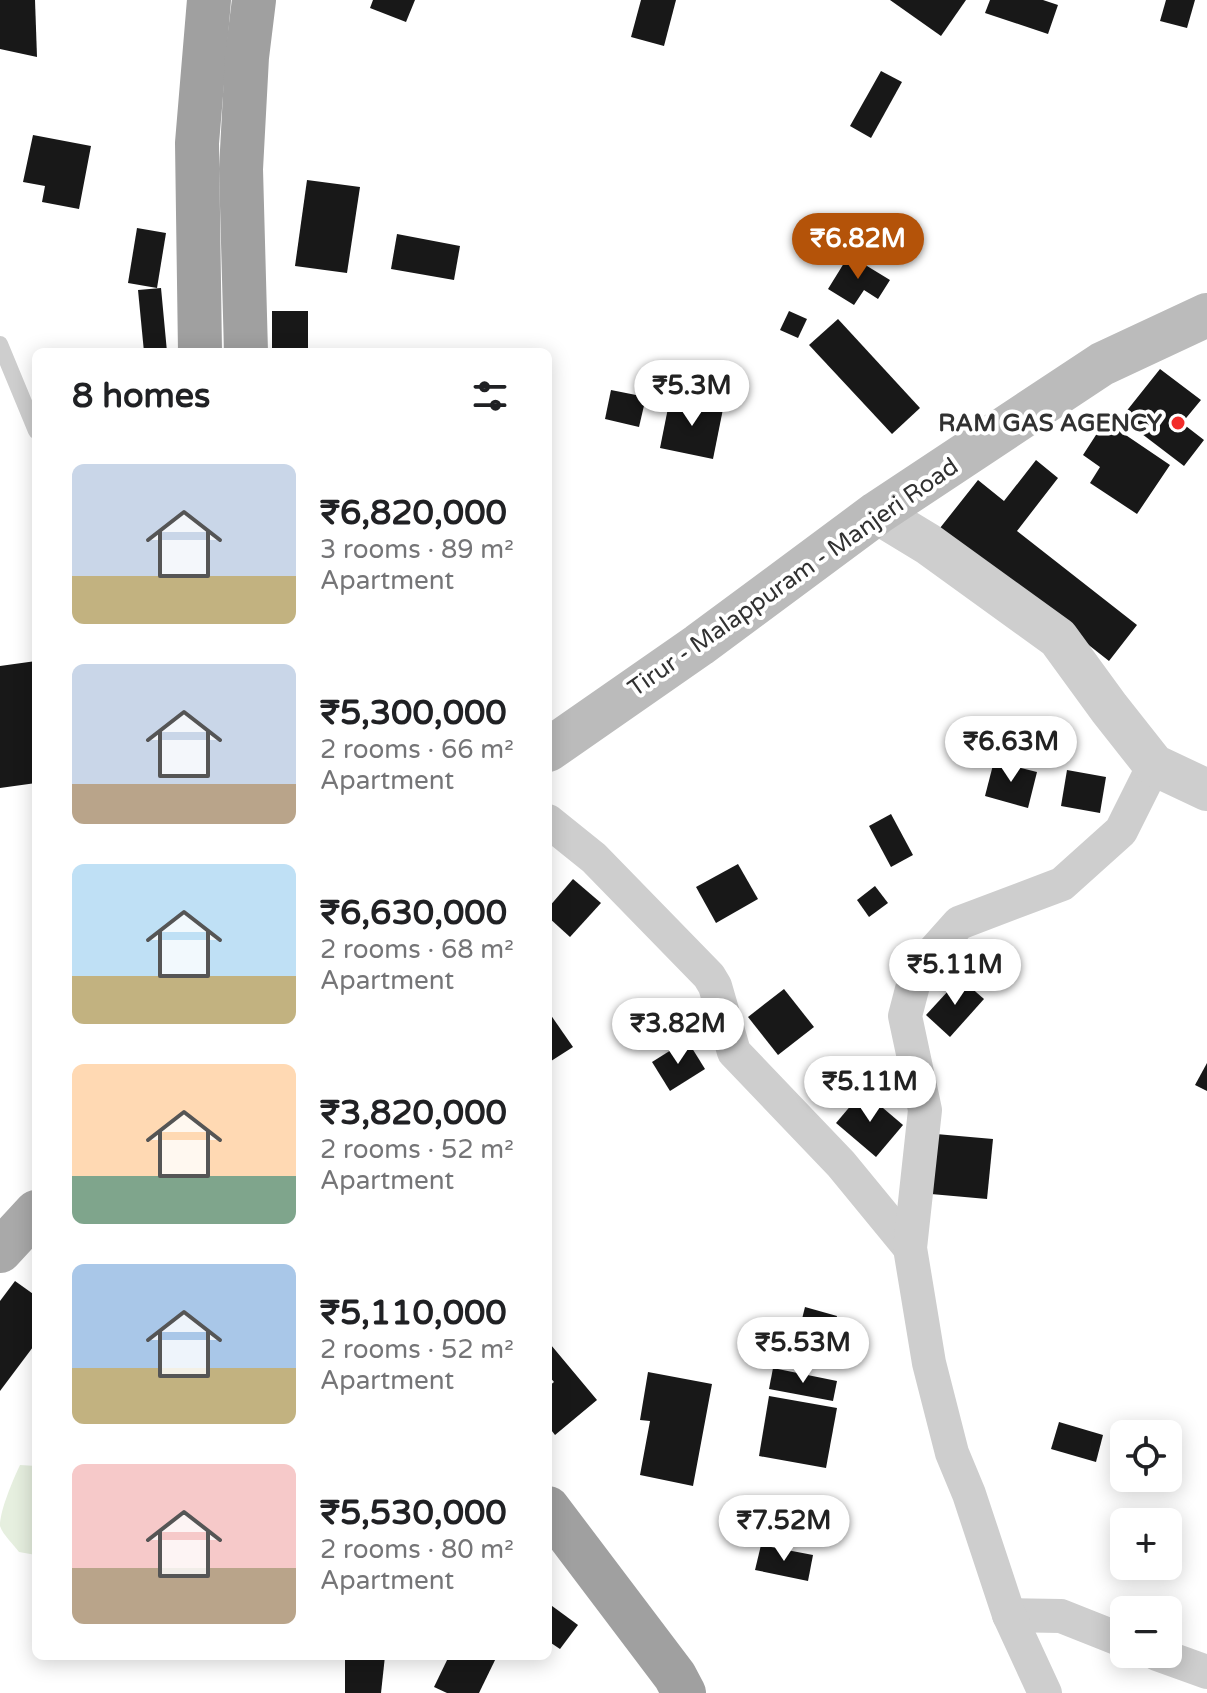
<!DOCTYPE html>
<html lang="en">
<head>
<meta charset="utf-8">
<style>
  body { margin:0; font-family:"Varela Round",sans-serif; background:#f2f2f2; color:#202124; height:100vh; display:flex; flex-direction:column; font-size:30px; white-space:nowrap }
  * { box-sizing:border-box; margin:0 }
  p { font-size:26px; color:#757577 }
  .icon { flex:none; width:44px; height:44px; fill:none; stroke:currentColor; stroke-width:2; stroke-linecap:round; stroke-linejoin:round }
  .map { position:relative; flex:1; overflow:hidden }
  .side { position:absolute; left:32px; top:348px; width:520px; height:1312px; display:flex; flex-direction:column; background:#fff; border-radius:12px; box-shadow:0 4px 20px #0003 }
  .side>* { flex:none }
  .controls { position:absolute; left:1110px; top:1420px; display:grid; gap:16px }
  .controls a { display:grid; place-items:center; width:72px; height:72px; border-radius:12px; background:#fff; box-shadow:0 4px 20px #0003; font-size:40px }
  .price { position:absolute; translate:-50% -68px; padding:0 18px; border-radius:28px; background:#fff; color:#222; font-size:26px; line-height:52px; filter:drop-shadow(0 2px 4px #0008) }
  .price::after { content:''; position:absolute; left:50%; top:48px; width:24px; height:18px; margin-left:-12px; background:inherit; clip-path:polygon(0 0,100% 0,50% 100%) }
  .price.current { background:#b45309; color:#fff }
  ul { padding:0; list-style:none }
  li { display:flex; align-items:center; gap:24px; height:200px; padding:0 40px }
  li span { display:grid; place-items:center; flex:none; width:224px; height:160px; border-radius:12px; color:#555 }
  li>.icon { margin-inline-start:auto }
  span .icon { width:96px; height:96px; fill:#fffc; stroke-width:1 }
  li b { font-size:34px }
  h2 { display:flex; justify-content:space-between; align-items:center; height:96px; padding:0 40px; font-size:34px }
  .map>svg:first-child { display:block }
  .green { fill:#e6efdf }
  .building { fill:#181818 }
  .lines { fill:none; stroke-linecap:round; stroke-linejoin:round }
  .service { stroke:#cecece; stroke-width:16 }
  .minor { stroke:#cecece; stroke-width:34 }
  .tertiary { stroke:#cecece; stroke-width:42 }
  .secondary { stroke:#bbb; stroke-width:44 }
  .primary { stroke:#a9a9a9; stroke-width:44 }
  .trunk { stroke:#a0a0a0; stroke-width:44 }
  .poi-dot { fill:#f22c2a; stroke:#fff; stroke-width:3 }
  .labels { text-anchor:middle; stroke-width:8; stroke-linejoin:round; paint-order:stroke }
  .poi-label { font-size:24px; font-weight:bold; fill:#313131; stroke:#fff; text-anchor:end }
  .street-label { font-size:24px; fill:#313131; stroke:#fff }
</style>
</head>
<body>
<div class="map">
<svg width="1207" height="1693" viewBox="0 0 1207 1693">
  <rect width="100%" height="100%" fill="#fff"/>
  <!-- green -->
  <path class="green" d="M20,1465l16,1v89l-17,-3c-5,-7 -16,-17 -19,-26 0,-16 13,-46 20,-61z"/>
  <!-- building -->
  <g class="building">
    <path d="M0,0h35l2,57 -37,-8z"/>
    <path d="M373,0h42l-9,22 -36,-14z"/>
    <path d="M641,0h35l-12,46 -33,-9z"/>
    <path d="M890,0h76l-25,36z"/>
    <path d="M990,0h53l15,5 -10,29 -63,-21z"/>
    <path d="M1166,0h29l-8,28 -27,-7z"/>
    <path d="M881,71l21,11 -31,56 -21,-12z"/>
    <path d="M33,135l58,11 -12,63 -37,-7 3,-16 -22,-4z"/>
    <path d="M307,180l53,7 -13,86 -52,-7z"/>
    <path d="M137,228l29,5 -9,55 -29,-5z"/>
    <path d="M397,234l63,12 -6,34 -63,-11z"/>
    <path d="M849,255l41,25 -12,19 -14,-9 -10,15 -26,-16z"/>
    <path d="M161,288l6,64h-23l-6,-62z"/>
    <rect x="272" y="311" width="36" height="41"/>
    <path d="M789,311l18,8 -9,19 -18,-8z"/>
    <path d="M838,319l82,89 -28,26 -83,-89z"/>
    <path d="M1160,369l41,31 -19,23 22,17 -20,26 -63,-48z"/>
    <path d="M611,390l35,7 -7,30 -34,-8z"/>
    <path d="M670,398l53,11 -10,50 -53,-11z"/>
    <path d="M1105,421l65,44 -33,49 -47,-31 10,-16 -17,-12z"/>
    <path d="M1036,460l22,18 -41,53 120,94 -28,36 -169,-133 38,-48 26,21z"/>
    <path d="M36,661v122l-36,5v-122z"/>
    <path d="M994,761l43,11 -9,36 -43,-12z"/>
    <path d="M1067,770l39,7 -6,36 -39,-7z"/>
    <path d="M891,814l22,41 -22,12 -22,-41z"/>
    <path d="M738,864l20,35 -42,24 -20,-36z"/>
    <path d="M573,879l28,24 -31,34 -22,-20v-9z"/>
    <path d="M875,886l13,17 -19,14 -12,-17z"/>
    <path d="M960,978l24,21 -34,38 -24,-22z"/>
    <path d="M784,989l30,38 -36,28 -30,-38z"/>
    <path d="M548,1011l25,36 -25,16z"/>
    <path d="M687,1040l18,29 -35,22 -18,-29z"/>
    <path d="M1207,1063v28l-12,-6z"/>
    <path d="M863,1091l40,34 -27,32 -40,-34z"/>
    <path d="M936,1134l57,5 -6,60 -56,-5z"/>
    <path d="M15,1281l21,15v47l-36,48v-90z"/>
    <path d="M805,1307l32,9 -11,43 -32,-8z"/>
    <path d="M551,1345l46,55 -42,35 -7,-9v-39l6,-5 -6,-7v-27z"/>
    <path d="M773,1368l64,13 -4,20 -64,-12z"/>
    <path d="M648,1372l64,12 -19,102 -53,-11 10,-54 -10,-1z"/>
    <path d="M769,1396l68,12 -11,60 -67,-12z"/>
    <path d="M1059,1422l44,13 -7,27 -45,-13z"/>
    <path d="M761,1545l52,10 -5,26 -53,-11z"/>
    <path d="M548,1603l30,22 -18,24 -12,-8z"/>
    <path d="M345,1656h40l-4,37h-36z"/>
    <path d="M449,1656h48l-18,37h-32l-13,-6z"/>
  </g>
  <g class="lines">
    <!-- service -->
    <path class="service" d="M0,344l36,87"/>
    <!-- minor -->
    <g class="minor">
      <path d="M548,821l46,37 115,118 6,10 19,66 107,112 69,84"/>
      <path d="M1009,1615l52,1 63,25"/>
      <path d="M1157,1654l50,18"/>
      <path d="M1045,1693l-36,-78 -40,-121 -17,-41 -23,-90 -19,-115 15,-138 -20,-94 12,-46 42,-47 103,-39 59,-53 33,-66"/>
    </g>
    <!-- tertiary -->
    <path class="tertiary" d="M877,513l51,31 130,94 51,70 45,57 53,25"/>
    <!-- secondary -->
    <path class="secondary" d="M548,750l151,-105 178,-132 225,-149 105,-49"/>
    <!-- primary -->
    <path class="primary" d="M0,1251l36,-39"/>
    <!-- trunk -->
    <g class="trunk">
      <path d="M200,352l-3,-209 12,-143"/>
      <path d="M246,352l-5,-183 6,-112 7,-57"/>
      <path d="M548,1508l127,168 9,17"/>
    </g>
  </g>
  <!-- markers -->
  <circle class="poi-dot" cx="1178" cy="423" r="8"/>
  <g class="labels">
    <!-- poi labels -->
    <g class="poi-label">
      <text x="1162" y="431">RAM GAS AGENCY</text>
    </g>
    <!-- street labels -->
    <g class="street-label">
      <text transform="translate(793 577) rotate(-35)" y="8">Tirur - Malappuram - Manjeri Road</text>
    </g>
  </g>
</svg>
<div class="controls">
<a><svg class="icon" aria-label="locate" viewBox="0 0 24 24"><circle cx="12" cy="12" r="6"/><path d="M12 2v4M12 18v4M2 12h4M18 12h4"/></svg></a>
<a>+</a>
<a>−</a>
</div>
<b class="price current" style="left:858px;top:281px">₹6.82M</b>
<b class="price" style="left:692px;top:428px">₹5.3M</b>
<b class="price" style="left:1011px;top:784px">₹6.63M</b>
<b class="price" style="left:955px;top:1007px">₹5.11M</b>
<b class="price" style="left:678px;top:1066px">₹3.82M</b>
<b class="price" style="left:870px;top:1124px">₹5.11M</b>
<b class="price" style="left:803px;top:1385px">₹5.53M</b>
<b class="price" style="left:784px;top:1563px">₹7.52M</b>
<section class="side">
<h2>8 homes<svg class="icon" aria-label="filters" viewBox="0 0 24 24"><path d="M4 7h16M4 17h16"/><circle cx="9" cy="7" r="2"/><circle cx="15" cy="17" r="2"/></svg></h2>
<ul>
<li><span style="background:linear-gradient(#c9d6e8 70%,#c2b280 0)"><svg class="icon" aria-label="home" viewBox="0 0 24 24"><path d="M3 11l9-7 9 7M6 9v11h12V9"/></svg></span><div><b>₹6,820,000</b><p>3 rooms · 89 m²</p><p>Apartment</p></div></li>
<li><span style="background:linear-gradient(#c9d6e8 75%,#b9a48a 0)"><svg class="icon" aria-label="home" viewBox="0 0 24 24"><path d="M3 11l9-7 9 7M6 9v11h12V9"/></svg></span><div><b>₹5,300,000</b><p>2 rooms · 66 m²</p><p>Apartment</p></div></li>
<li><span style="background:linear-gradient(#bfe0f5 70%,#c2b280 0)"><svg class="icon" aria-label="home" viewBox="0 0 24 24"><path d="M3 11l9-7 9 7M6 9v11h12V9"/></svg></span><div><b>₹6,630,000</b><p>2 rooms · 68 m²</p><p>Apartment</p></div></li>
<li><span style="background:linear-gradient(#ffd9b3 70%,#7fa58c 0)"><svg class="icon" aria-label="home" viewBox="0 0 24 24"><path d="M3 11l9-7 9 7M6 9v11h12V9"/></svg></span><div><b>₹3,820,000</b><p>2 rooms · 52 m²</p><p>Apartment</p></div></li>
<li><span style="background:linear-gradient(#a9c7e8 65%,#c2b280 0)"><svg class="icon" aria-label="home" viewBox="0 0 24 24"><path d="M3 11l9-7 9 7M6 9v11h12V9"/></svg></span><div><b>₹5,110,000</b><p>2 rooms · 52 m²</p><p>Apartment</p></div></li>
<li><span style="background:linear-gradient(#f6c9c9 65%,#b9a48a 0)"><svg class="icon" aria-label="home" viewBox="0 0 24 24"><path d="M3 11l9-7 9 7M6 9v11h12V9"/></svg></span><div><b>₹5,530,000</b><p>2 rooms · 80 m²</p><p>Apartment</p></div></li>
</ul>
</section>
</div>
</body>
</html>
